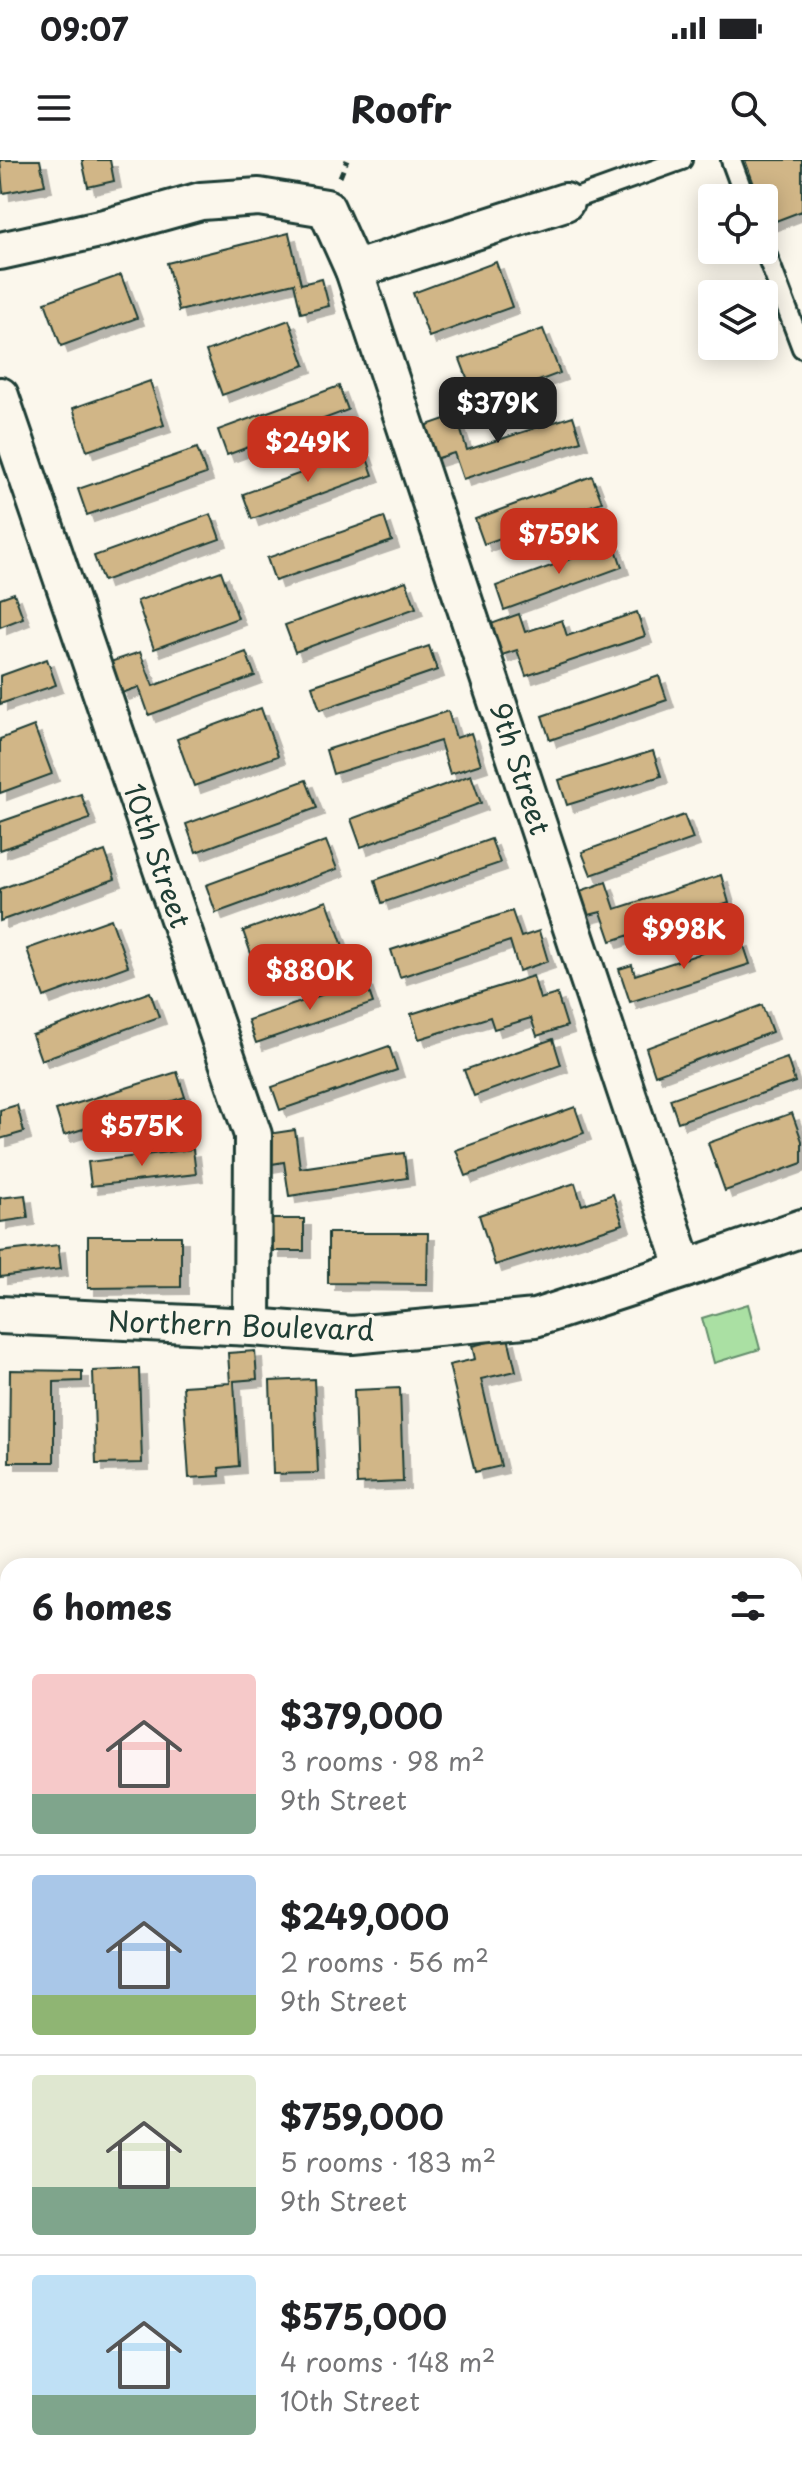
<!DOCTYPE html>
<html lang="en">
<head>
<meta charset="utf-8">
<style>
  body { margin:0; font-family:"Playpen Sans",sans-serif; background:#f6f6f6; color:#202124; height:100vh; display:flex; flex-direction:column; font-size:30px; white-space:nowrap }
  * { box-sizing:border-box; margin:0 }
  p { font-size:26px; color:#757577 }
  .icon { flex:none; width:44px; height:44px; fill:none; stroke:currentColor; stroke-width:2; stroke-linecap:round; stroke-linejoin:round }
  .map { position:relative; flex:1; overflow:hidden }
  .panel { position:absolute; left:0px; top:1398px; width:802px; height:912px; display:flex; flex-direction:column; background:#fff; border-radius:24px 24px 0 0; box-shadow:0 4px 20px #0003 }
  .panel>* { flex:none }
  .controls { position:absolute; left:698px; top:24px; display:grid; gap:16px }
  .controls a { display:grid; place-items:center; width:80px; height:80px; border-radius:8px; background:#fff; box-shadow:0 4px 20px #0003; font-size:40px }
  .price { position:absolute; translate:-50% -68px; padding:0 18px; border-radius:16px; background:#c8321e; color:#fff; font-size:26px; line-height:52px; filter:drop-shadow(0 2px 4px #0008) }
  .price::after { content:''; position:absolute; left:50%; top:48px; width:24px; height:18px; margin-left:-12px; background:inherit; clip-path:polygon(0 0,100% 0,50% 100%) }
  .price.current { background:#222; color:#fff }
  ul { padding:0; list-style:none }
  li { display:flex; align-items:center; gap:24px; height:200px; padding:0 32px }
  li+li { border-top:2px solid #e0e0e0 }
  li span { display:grid; place-items:center; flex:none; width:224px; height:160px; border-radius:8px; color:#555 }
  li>.icon { margin-inline-start:auto }
  span .icon { width:96px; height:96px; fill:#fffc; stroke-width:1 }
  li b { font-size:34px }
  h2 { display:flex; justify-content:space-between; align-items:center; height:96px; padding:0 32px; font-size:34px }
  .status { display:flex; justify-content:space-between; align-items:center; height:56px; padding:0 40px; background:#fff; direction:ltr }
  .status svg { height:22px; fill:currentColor }
  header { display:flex; justify-content:space-between; align-items:center; height:104px; padding:0 32px; background:#fff; font-size:36px; font-weight:700 }
  .map>svg:first-child { display:block }
  .green { fill:#aae0a3; stroke:#648e6c; stroke-width:2 }
  .building { fill:#d1b687; stroke:#1f3d34; stroke-width:2; filter:url(#shadow) }
  .lines { fill:none; stroke-linecap:round; stroke-linejoin:round }
  .service-casing { stroke:#1f3d34; stroke-width:24 }
  .minor-casing { stroke:#1f3d34; stroke-width:42 }
  .path { stroke:#1f3d34; stroke-width:5; stroke-dasharray:8 6; stroke-linecap:butt }
  .service { stroke:#fbf7ec; stroke-width:18 }
  .minor { stroke:#fbf7ec; stroke-width:36 }
  .labels { text-anchor:middle; stroke-width:7; stroke-linejoin:round; paint-order:stroke }
  .street-label { font-size:28px; fill:#1f3d34; stroke:#fbf7ec }
</style>
</head>
<body>
<div class="status"><b>09:07</b><svg viewBox="0 0 49 12"><path d="M0 12V9h3v3zM5 12V6h3v6zM10 12V3h3v9zM15 12V0h3v12zM26 1h20v11H26zM47 4h2v5h-2z"/></svg></div>
<header><svg class="icon" aria-label="menu" viewBox="0 0 24 24"><path d="M4 6h16M4 12h16M4 18h16"/></svg>Roofr<svg class="icon" aria-label="search" viewBox="0 0 24 24"><circle cx="10" cy="10" r="6"/><path d="M15 15l6 6"/></svg></header>
<div class="map">
<svg width="802" height="2310" viewBox="0 0 802 2310">
  <defs>
    <filter id="shadow"><feDropShadow dx="7" dy="7" stdDeviation="0" flood-color="#0004"/></filter>
  </defs>
  <rect width="100%" height="100%" fill="#fbf7ec"/>
  <filter id="ink" filterUnits="userSpaceOnUse"><feTurbulence type="fractalNoise" baseFrequency=".0125" numOctaves="2"/><feDisplacementMap in="SourceGraphic" scale="16" xChannelSelector="R" yChannelSelector="G"/><feConvolveMatrix kernelMatrix="1 2 1 2 8 2 1 2 1" color-interpolation-filters="sRGB"/></filter>
  <g filter="url(#ink)">
    <!-- green -->
    <g class="green">
      <path d="M748,1144l12,45 -46,14 -12,-45z"/>
      <path d="M0,1431l8,3v868h786v-665h8v673h-802z"/>
    </g>
    <!-- building -->
    <g class="building">
      <path d="M0,0h40l5,25 -42,8z"/>
      <path d="M82,0h28l4,21 -26,6z"/>
      <path d="M745,0h57v51l-34,13 -4,-11v-15h-5z"/>
      <path d="M289,73l12,51 21,-5 7,27 -28,7 -7,-30 -115,28 -12,-48z"/>
      <path d="M496,102l16,45 -83,30 -16,-44z"/>
      <path d="M121,115l16,43 -76,28 -16,-44z"/>
      <path d="M289,160l16,45 -83,30 -16,-44z"/>
      <path d="M543,169l17,44 -83,31 -17,-45z"/>
      <path d="M150,221l14,44 -77,26 -14,-43z"/>
      <path d="M339,226l9,24 -121,45 -9,-25z"/>
      <path d="M456,255l11,35 106,-34 8,25 -118,38 -9,-26 -19,6 -11,-33z"/>
      <path d="M197,288l9,26 -119,41 -9,-26z"/>
      <path d="M364,290l9,25 -121,44 -9,-25z"/>
      <path d="M592,316l10,26 -118,42 -9,-25z"/>
      <path d="M211,354l9,25 -117,42 -9,-25z"/>
      <path d="M384,357l8,24 -117,40 -8,-23z"/>
      <path d="M614,383l8,24 -118,43 -8,-24z"/>
      <path d="M221,411l17,47 -84,31 -17,-48z"/>
      <path d="M406,421l10,27 -121,44 -10,-27z"/>
      <path d="M14,433l9,25 -23,9v-29z"/>
      <path d="M637,452l8,24 -119,40 -9,-26 -15,5 -11,-31 28,-10 6,18 37,-12 5,16z"/>
      <path d="M429,486l8,24 -117,40 -8,-24z"/>
      <path d="M140,492l13,34 93,-34 9,24 -106,39 -10,-28 -17,6 -12,-31z"/>
      <path d="M47,499l9,26 -56,19v-28z"/>
      <path d="M659,516l8,24 -117,40 -8,-24z"/>
      <path d="M261,548l17,48 -84,30 -17,-47z"/>
      <path d="M448,551l8,27 15,-5 10,31 -31,10 -10,-33 -107,33 -7,-24z"/>
      <path d="M34,566l18,48 -52,19v-54z"/>
      <path d="M653,591l8,25 -94,29 -8,-25z"/>
      <path d="M471,615l10,28 -120,44 -10,-28z"/>
      <path d="M306,620l11,28 -121,44 -10,-28z"/>
      <path d="M81,634l9,25 -90,31v-28z"/>
      <path d="M684,655l9,24 -102,36 -9,-23z"/>
      <path d="M491,679l9,24 -118,40 -7,-23z"/>
      <path d="M326,681l11,28 -121,44 -10,-28z"/>
      <path d="M105,691l10,28 -115,42v-32z"/>
      <path d="M721,715l8,28 -118,38 -10,-29 -16,4 -8,-24 29,-10 9,27z"/>
      <path d="M327,741l17,48 -84,30 -17,-48z"/>
      <path d="M512,751l9,26 18,-6 9,30 -29,10 -9,-30 -110,36 -9,-27z"/>
      <path d="M111,759l17,47 -84,31 -17,-48z"/>
      <path d="M742,780l8,24 -120,38 -11,-33 13,-4 3,10z"/>
      <path d="M533,816l7,23 17,-5 10,32 -30,10 -6,-18 -37,11 -4,-12 -71,22 -8,-25z"/>
      <path d="M365,820l8,23 -117,40 -8,-23z"/>
      <path d="M150,832l9,25 -118,43 -9,-25z"/>
      <path d="M762,845l10,27 -117,43 -9,-27z"/>
      <path d="M553,879l8,26 -87,31 -10,-26z"/>
      <path d="M389,886l8,24 -117,40 -8,-23z"/>
      <path d="M787,898l8,24 -117,40 -8,-23z"/>
      <path d="M177,912l8,25 -121,38 -8,-25z"/>
      <path d="M17,945l7,27 -24,7v-29z"/>
      <path d="M575,947l9,26 -118,43 -10,-26z"/>
      <path d="M792,953l10,28v22l-77,28 -17,-48z"/>
      <path d="M295,970l5,38 104,-15 3,25 -118,18 -5,-34 -18,3 -5,-30z"/>
      <path d="M193,989l3,25 -105,12 -3,-24z"/>
      <path d="M575,1023l7,22 31,-11 10,30 -128,41 -16,-50z"/>
      <path d="M25,1035l3,23 -28,4v-24z"/>
      <path d="M272,1059h32v32h-31z"/>
      <path d="M328,1073h100l-1,51 -99,-1z"/>
      <path d="M88,1076h93v51l-93,1z"/>
      <path d="M58,1085l3,24 -61,8v-25z"/>
      <path d="M508,1177l8,34 -35,8 20,87 -26,6 -26,-107 26,-6 -3,-13z"/>
      <path d="M255,1191l2,28 -23,2 5,85 -20,2 1,8 -31,2 -6,-92 47,-3 -2,-30z"/>
      <path d="M139,1209l3,94 -46,1 -3,-93z"/>
      <path d="M10,1210l72,1v10l-28,1v80h-45z"/>
      <path d="M314,1219l4,94 -45,1 -3,-93z"/>
      <path d="M400,1228l3,94 -46,2 -3,-94z"/>
    </g>
    <g class="lines">
      <!-- service casing -->
      <g class="service-casing">
        <g id="service">
          <path d="M731,0l14,38"/>
          <path d="M565,42l117,-42"/>
          <path d="M764,88l38,100"/>
        </g>
      </g>
      <!-- minor casing -->
      <g class="minor-casing">
        <g id="minor">
          <path d="M0,91l104,-23 97,-27 58,-4 67,11 28,62 331,999"/>
          <path d="M354,110l211,-68"/>
          <path d="M0,236l253,739 -1,192"/>
          <path d="M0,1155l252,12 100,8 183,-17 150,-49 117,-41"/>
        </g>
      </g>
      <!-- path -->
      <g class="path">
        <path d="M340,17l7,-17"/>
        <path d="M0,1664l8,-1"/>
        <path d="M794,1821l8,2"/>
      </g>
      <!-- service -->
      <use href="#service" class="service"/>
      <!-- minor -->
      <use href="#minor" class="minor"/>
    </g>
  </g>
  <g class="labels">
    <!-- street labels -->
    <g class="street-label">
      <text transform="translate(520 609) rotate(72)" y="10">9th Street</text>
      <text transform="translate(157 696) rotate(71)" y="10">10th Street</text>
      <text transform="translate(241 1166) rotate(2)" y="10">Northern Boulevard</text>
    </g>
  </g>
</svg>
<div class="controls">
<a><svg class="icon" aria-label="locate" viewBox="0 0 24 24"><circle cx="12" cy="12" r="6"/><path d="M12 2v4M12 18v4M2 12h4M18 12h4"/></svg></a>
<a><svg class="icon" aria-label="layers" viewBox="0 0 24 24"><path d="M12 4l9 5-9 5-9-5zM3 14l9 5 9-5"/></svg></a>
</div>
<b class="price current" style="left:498px;top:285px">$379K</b>
<b class="price" style="left:308px;top:324px">$249K</b>
<b class="price" style="left:559px;top:416px">$759K</b>
<b class="price" style="left:684px;top:811px">$998K</b>
<b class="price" style="left:310px;top:852px">$880K</b>
<b class="price" style="left:142px;top:1008px">$575K</b>
<section class="panel">
<h2>6 homes<svg class="icon" aria-label="filters" viewBox="0 0 24 24"><path d="M4 7h16M4 17h16"/><circle cx="9" cy="7" r="2"/><circle cx="15" cy="17" r="2"/></svg></h2>
<ul>
<li><span style="background:linear-gradient(#f6c9c9 75%,#7fa58c 0)"><svg class="icon" aria-label="home" viewBox="0 0 24 24"><path d="M3 11l9-7 9 7M6 9v11h12V9"/></svg></span><div><b>$379,000</b><p>3 rooms · 98 m²</p><p>9th Street</p></div></li>
<li><span style="background:linear-gradient(#a9c7e8 75%,#8fb573 0)"><svg class="icon" aria-label="home" viewBox="0 0 24 24"><path d="M3 11l9-7 9 7M6 9v11h12V9"/></svg></span><div><b>$249,000</b><p>2 rooms · 56 m²</p><p>9th Street</p></div></li>
<li><span style="background:linear-gradient(#dfe7d0 70%,#7fa58c 0)"><svg class="icon" aria-label="home" viewBox="0 0 24 24"><path d="M3 11l9-7 9 7M6 9v11h12V9"/></svg></span><div><b>$759,000</b><p>5 rooms · 183 m²</p><p>9th Street</p></div></li>
<li><span style="background:linear-gradient(#bfe0f5 75%,#7fa58c 0)"><svg class="icon" aria-label="home" viewBox="0 0 24 24"><path d="M3 11l9-7 9 7M6 9v11h12V9"/></svg></span><div><b>$575,000</b><p>4 rooms · 148 m²</p><p>10th Street</p></div></li>
</ul>
</section>
</div>
</body>
</html>
